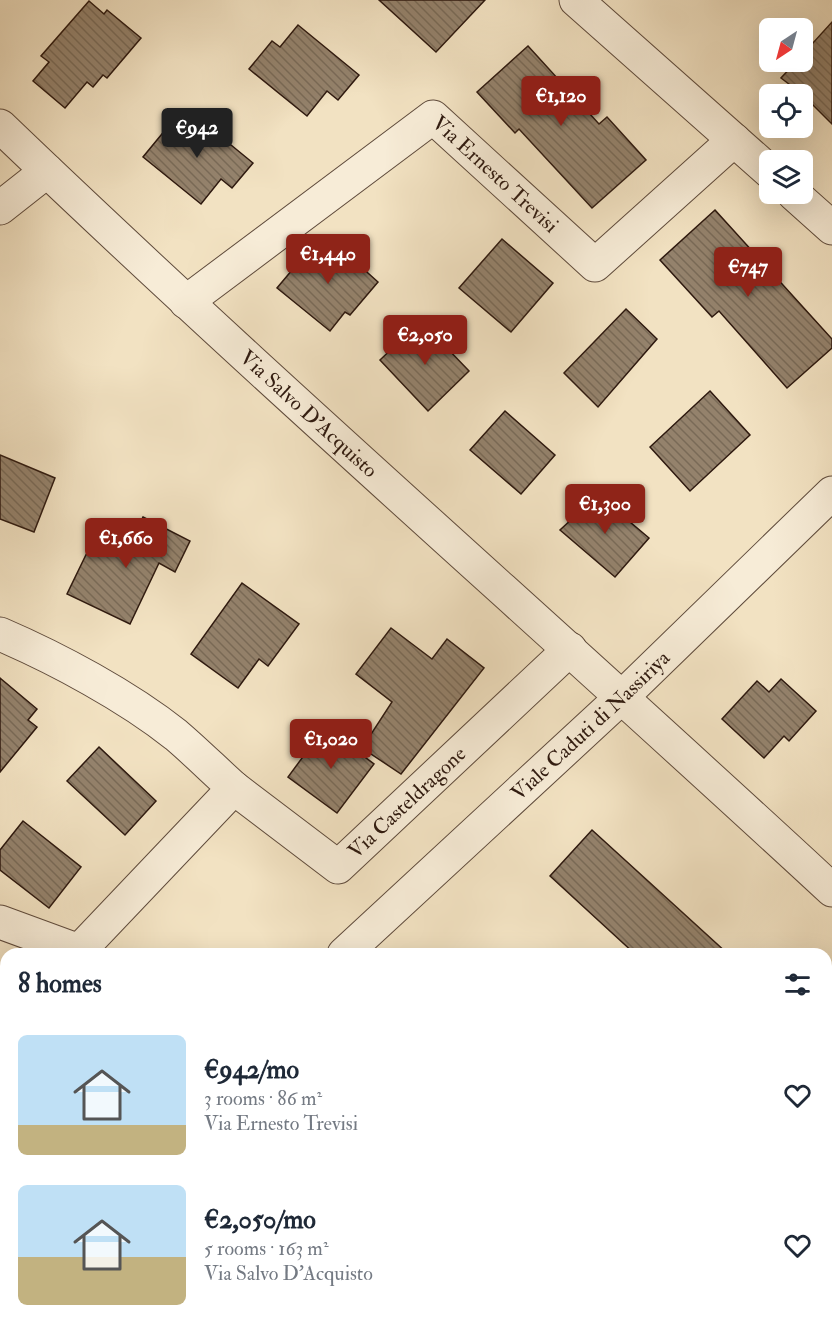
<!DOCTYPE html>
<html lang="en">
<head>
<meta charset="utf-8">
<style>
  body { margin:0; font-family:"IM FELL Double Pica",serif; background:#f6f6f7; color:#1f2937; height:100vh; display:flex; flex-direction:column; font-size:22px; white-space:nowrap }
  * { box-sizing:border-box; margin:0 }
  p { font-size:20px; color:#747a83 }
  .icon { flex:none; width:33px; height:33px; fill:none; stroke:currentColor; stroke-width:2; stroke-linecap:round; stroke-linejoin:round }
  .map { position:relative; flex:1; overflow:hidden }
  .sheet { position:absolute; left:0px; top:948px; width:832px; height:384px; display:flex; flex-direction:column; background:#fff; border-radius:18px 18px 0 0; box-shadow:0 6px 24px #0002 }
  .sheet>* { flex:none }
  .needle { width:39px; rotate:216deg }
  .controls { position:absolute; left:759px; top:18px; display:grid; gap:12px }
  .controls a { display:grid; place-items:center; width:54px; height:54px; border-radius:9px; background:#fff; box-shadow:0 6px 24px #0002; font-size:30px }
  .price { position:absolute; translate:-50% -51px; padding:0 14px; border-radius:6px; background:#8f2418; color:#fff; font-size:20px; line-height:39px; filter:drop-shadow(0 2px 3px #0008) }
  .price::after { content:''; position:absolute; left:50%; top:36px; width:18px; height:14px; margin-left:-9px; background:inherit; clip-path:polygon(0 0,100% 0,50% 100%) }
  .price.active { background:#222; color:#fff }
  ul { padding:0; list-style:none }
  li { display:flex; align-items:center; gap:18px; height:150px; padding:0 18px }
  li span { display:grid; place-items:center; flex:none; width:168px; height:120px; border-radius:9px; color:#555 }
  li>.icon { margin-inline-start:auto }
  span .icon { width:72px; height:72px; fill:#fffc; stroke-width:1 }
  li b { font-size:26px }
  h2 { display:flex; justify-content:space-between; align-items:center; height:72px; padding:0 18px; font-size:26px }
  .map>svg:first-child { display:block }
  .building { fill:url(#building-back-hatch); stroke:#2e190f; stroke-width:1.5 }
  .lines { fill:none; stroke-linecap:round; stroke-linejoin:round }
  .street-casing { stroke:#5f4b3c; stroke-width:35 }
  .street { stroke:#f7ecd7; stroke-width:33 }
  .labels { text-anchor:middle; stroke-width:5; stroke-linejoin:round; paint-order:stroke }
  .street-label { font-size:21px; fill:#2e190f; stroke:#f7ecd7 }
</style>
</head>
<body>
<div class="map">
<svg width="832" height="1332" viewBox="0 0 832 1332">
  <defs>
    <pattern id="building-back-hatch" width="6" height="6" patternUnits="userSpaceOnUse" patternTransform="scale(1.5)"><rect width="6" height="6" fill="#94826c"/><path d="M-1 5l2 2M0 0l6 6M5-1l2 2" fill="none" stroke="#796a57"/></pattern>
  </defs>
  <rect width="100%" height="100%" fill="#f2e2c2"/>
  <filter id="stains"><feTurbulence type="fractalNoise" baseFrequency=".00333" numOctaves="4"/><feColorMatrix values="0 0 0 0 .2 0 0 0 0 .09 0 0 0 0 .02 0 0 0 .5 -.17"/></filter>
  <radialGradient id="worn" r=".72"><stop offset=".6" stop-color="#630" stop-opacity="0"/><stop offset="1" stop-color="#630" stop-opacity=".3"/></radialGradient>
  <!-- building -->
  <g class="building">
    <path d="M379,0h106l-49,52z"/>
    <path d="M89,1l15,13 3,-4 34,28 -34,40 -4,-3 -10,12 -6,-5 -22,26 -32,-27 16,-19 -8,-6z"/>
    <path d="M832,22v102l-30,-30 -21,-16 15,-16h6v-7z"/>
    <path d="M298,25l61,50 -21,25 -11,-9 -20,25 -58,-47 23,-28 8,6z"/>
    <path d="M528,46l71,78 8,-7 39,43 -54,48 -73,-79 -4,4 -38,-41z"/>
    <path d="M192,113l61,50 -21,25 -11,-9 -20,25 -58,-47 23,-28 8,6z"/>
    <path d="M715,210l117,129v9l-45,40 -68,-77 -7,6 -52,-57z"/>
    <path d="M330,239l48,43 -28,33 -5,-3 -15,19 -53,-43 26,-31 6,5z"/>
    <path d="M502,239l51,44 -42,49 -52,-44z"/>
    <path d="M626,309l31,30 -59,68 -34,-34z"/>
    <path d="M421,321l48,50 -41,40 -48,-51z"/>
    <path d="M710,391l40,44 -60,56 -40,-44z"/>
    <path d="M505,411l50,44 -34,39 -51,-44z"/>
    <path d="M0,455l55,23 -21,54 -34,-13z"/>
    <path d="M598,495l51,43 -34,39 -55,-47z"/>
    <path d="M143,517l47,24 -15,31 -16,-9 -29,61 -63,-30 31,-64 31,15z"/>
    <path d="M242,583l57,41 -31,42 -9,-7 -21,29 -47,-34z"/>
    <path d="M391,628l41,31 15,-20 37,29 -83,106 -39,-26 30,-46 -36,-28z"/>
    <path d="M0,678l37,31 -9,11 9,7 -37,45z"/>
    <path d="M781,679l35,32 -27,30 -5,-5 -20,22 -42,-39 35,-38 12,11z"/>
    <path d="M325,727l49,37 -37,49 -49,-36z"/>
    <path d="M99,747l57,54 -31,34 -58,-54z"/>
    <path d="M23,821l58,46 -32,41 -49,-38v-20z"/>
    <path d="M592,830l136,124h-93l-85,-78z"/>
  </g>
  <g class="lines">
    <!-- street casing -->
    <g class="street-casing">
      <g id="street">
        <path d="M576,0l194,172"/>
        <path id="s1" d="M0,126c272,261 556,508 832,764"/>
        <path d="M794,194l38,34"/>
        <path d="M0,208l47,-37"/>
        <path id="s2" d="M186,302l247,-185 162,148 139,-125"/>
        <path d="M0,634c58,25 127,62 176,101 20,17 39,36 58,53l-155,163 -79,-29"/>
        <path id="s3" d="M234,788l104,79 232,-218"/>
        <path id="s4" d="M344,954l279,-258 209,-203"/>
        <path d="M826,1308l6,3"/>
        <path d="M0,1329l6,-12"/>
        <path d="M421,1332l2,-6"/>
      </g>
    </g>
    <!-- street -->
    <use href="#street" class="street"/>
  </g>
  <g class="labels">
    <!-- street labels -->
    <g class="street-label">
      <text dy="7" stroke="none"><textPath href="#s2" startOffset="393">Via Ernesto Trevisi</textPath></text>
      <text dy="7" stroke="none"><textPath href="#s1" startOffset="422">Via Salvo D'Acquisto</textPath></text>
      <text dy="7" stroke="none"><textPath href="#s4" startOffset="336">Viale Caduti di Nassiriya</textPath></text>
      <text dy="7" stroke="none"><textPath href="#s3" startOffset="225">Via Casteldragone</textPath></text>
    </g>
  </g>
  <rect width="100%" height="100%" filter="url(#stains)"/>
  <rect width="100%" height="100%" fill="url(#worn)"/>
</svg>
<div class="controls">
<a><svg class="needle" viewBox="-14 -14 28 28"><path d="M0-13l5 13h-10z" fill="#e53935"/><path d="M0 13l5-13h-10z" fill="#747a83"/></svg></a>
<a><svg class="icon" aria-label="locate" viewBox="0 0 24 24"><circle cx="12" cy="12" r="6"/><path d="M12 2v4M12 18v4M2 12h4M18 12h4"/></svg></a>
<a><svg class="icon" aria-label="layers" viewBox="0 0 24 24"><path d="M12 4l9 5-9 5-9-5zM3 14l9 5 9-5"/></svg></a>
</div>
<b class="price" style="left:561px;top:127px">€1,120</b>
<b class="price active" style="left:197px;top:159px">€942</b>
<b class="price" style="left:328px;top:285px">€1,440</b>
<b class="price" style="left:748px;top:298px">€747</b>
<b class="price" style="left:425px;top:366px">€2,050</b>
<b class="price" style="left:605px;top:535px">€1,300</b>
<b class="price" style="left:126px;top:569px">€1,660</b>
<b class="price" style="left:331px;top:770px">€1,020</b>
<section class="sheet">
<h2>8 homes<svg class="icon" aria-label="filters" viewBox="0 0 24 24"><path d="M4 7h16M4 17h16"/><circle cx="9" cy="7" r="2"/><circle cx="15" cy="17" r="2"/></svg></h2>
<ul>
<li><span style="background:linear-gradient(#bfe0f5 75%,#c2b280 0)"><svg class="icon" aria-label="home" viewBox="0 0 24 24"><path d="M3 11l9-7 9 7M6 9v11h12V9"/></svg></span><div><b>€942/mo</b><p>3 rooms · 86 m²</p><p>Via Ernesto Trevisi</p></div><svg class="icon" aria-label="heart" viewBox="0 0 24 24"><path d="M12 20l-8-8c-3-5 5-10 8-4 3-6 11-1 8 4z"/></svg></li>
<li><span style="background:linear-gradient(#bfe0f5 60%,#c2b280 0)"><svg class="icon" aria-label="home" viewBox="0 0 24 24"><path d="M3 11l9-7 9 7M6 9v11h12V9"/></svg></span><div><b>€2,050/mo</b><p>5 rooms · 163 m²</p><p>Via Salvo D'Acquisto</p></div><svg class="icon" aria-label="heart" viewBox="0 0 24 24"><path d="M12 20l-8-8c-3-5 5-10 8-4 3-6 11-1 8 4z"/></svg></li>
</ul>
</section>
</div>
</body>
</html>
